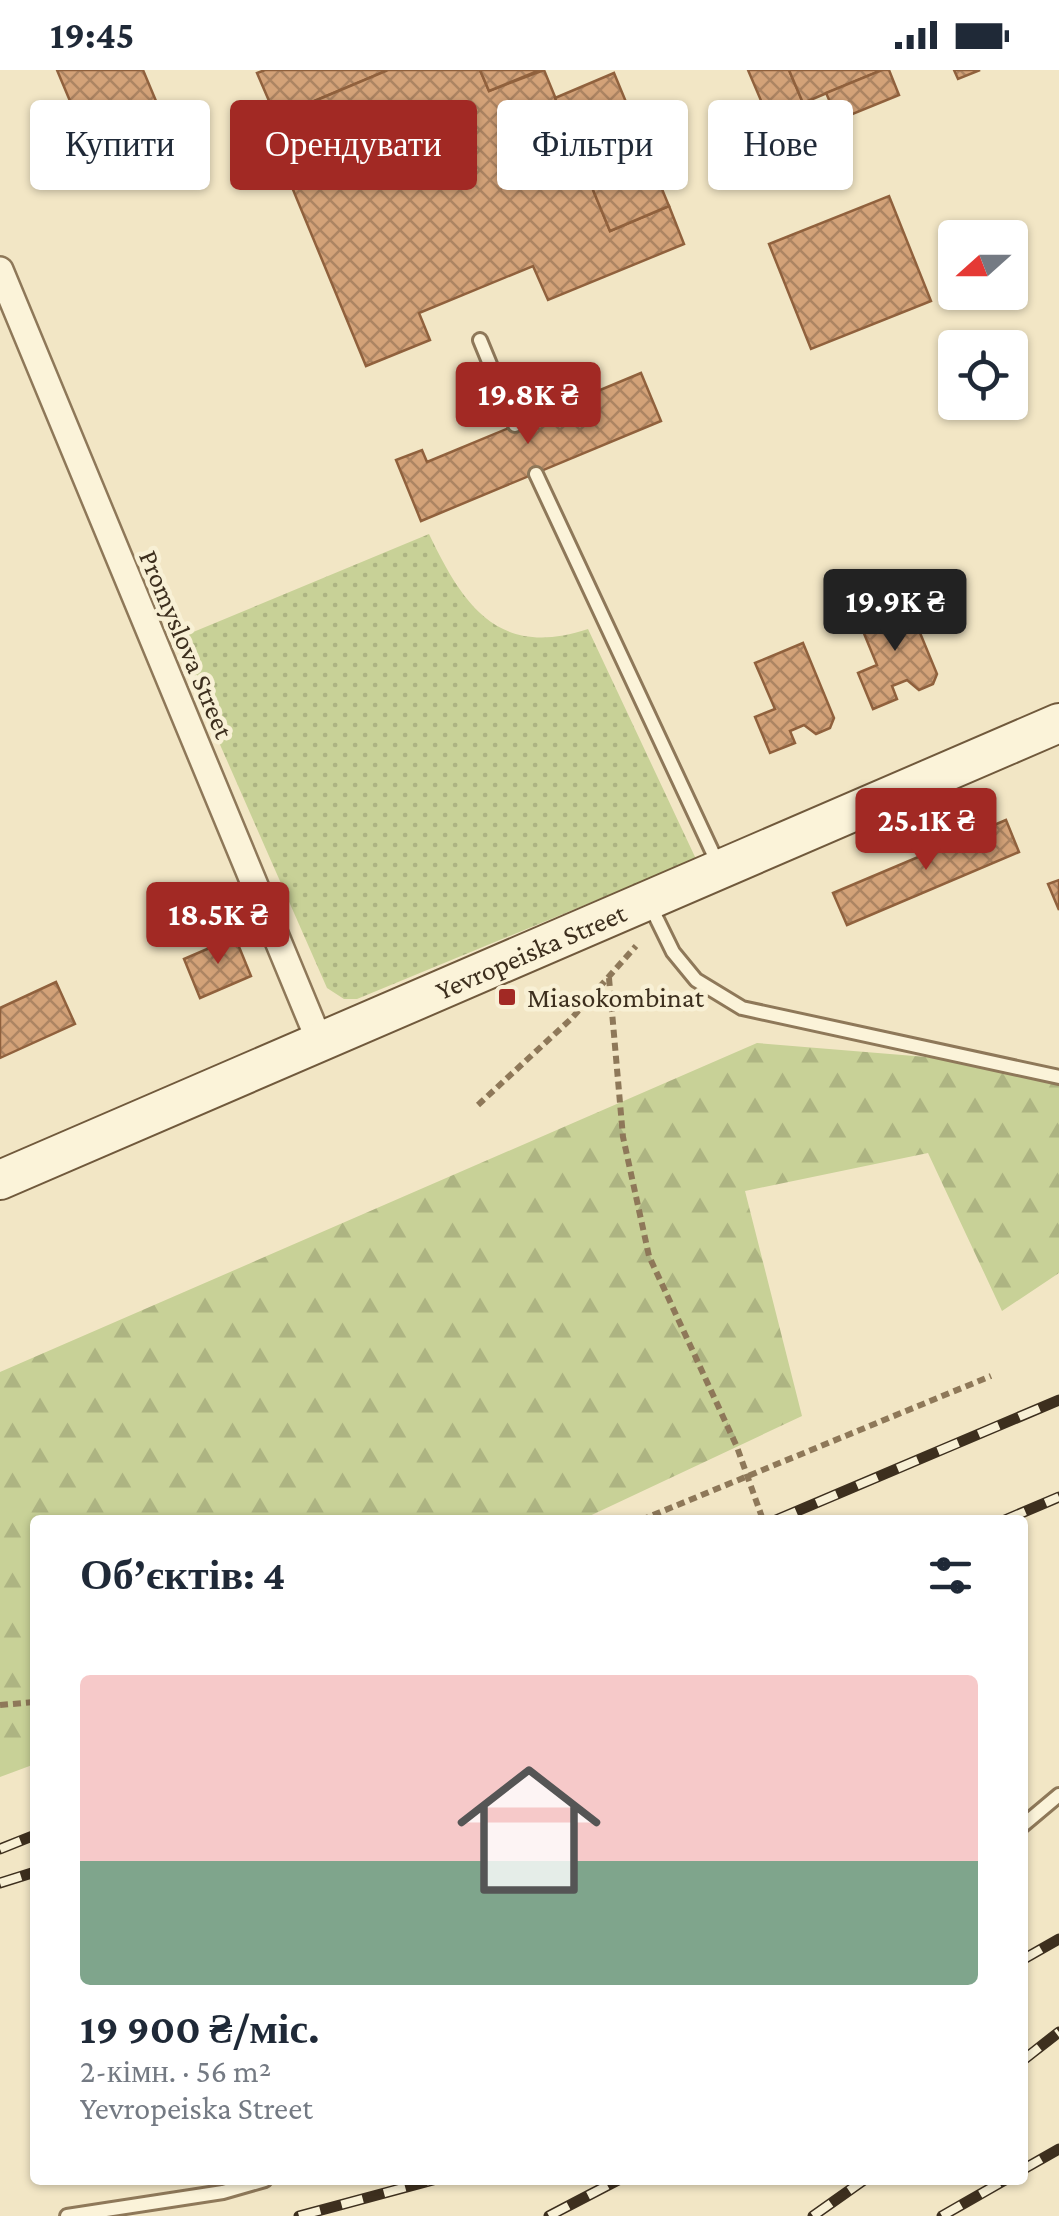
<!DOCTYPE html>
<html lang="uk">
<head>
<meta charset="utf-8">
<style>
  body { margin:0; font-family:"Crimson Pro",serif; background:#f6f6f7; color:#1f2937; height:100vh; display:flex; flex-direction:column; font-size:38px; white-space:nowrap }
  * { box-sizing:border-box; margin:0 }
  p { font-size:32px; color:#747a83 }
  .icon { flex:none; width:55px; height:55px; fill:none; stroke:currentColor; stroke-width:2; stroke-linecap:round; stroke-linejoin:round }
  .map { position:relative; flex:1; overflow:hidden }
  .details { position:absolute; left:30px; top:1445px; width:998px; height:670px; display:flex; flex-direction:column; background:#fff; border-radius:10px; box-shadow:0 2px 8px #0004 }
  .details>* { flex:none }
  .guide { position:absolute; left:30px; top:30px; width:1000px; height:90px; display:flex; gap:20px }
  .needle { width:65px; rotate:249deg }
  .fabs { position:absolute; left:938px; top:150px; display:grid; gap:20px }
  .fabs a { display:grid; place-items:center; width:90px; height:90px; border-radius:10px; background:#fff; box-shadow:0 2px 8px #0004; font-size:50px }
  .price { position:absolute; translate:-50% -85px; padding:0 22px; border-radius:10px; background:#a22924; color:#fff; font-size:32px; line-height:65px; filter:drop-shadow(0 2px 5px #0008) }
  .price::after { content:''; position:absolute; left:50%; top:60px; width:30px; height:22px; margin-left:-15px; background:inherit; clip-path:polygon(0 0,100% 0,50% 100%) }
  .price.on { background:#222; color:#fff }
  ul { padding:0; list-style:none }
  li { display:grid; align-content:center; gap:20px; height:530px; padding:0 50px }
  li span { display:grid; place-items:center; height:310px; border-radius:10px; color:#555 }
  li>.icon { margin-inline-start:auto }
  span .icon { width:180px; height:180px; fill:#fffc; stroke-width:1 }
  li b { font-size:42px }
  h2 { display:flex; justify-content:space-between; align-items:center; height:120px; padding:0 50px; font-size:42px }
  .chip { padding:0 35px; border-radius:10px; background:#fff; box-shadow:0 2px 8px #0004; font-size:35px; line-height:90px }
  .chip.on { background:#a22924; color:#fff }
  .status { display:flex; justify-content:space-between; align-items:center; height:70px; padding:0 50px; background:#fff; direction:ltr }
  .status svg { height:28px; fill:currentColor }
  .map>svg:first-child { display:block }
  .grass { fill:url(#grass-dots) }
  .forest { fill:url(#forest-firs) }
  .building { fill:url(#building-cross-hatch); stroke:#90613d; stroke-width:2.5 }
  .lines { fill:none; stroke-linecap:round; stroke-linejoin:round }
  .service-casing { stroke:#8e7859; stroke-width:18 }
  .minor-casing { stroke:#8e7859; stroke-width:30 }
  .secondary-casing { stroke:#70593c; stroke-width:42 }
  .path { stroke:#8e7859; stroke-width:6; stroke-dasharray:8 5; stroke-linecap:butt }
  .service { stroke:#fbf3d9; stroke-width:12 }
  .minor { stroke:#fbf3d9; stroke-width:25 }
  .secondary { stroke:#fbf3d9; stroke-width:38 }
  .rail-casing { stroke:#3d2f1e; stroke-width:11 }
  .rail { stroke:#f8f0d5; stroke-width:8; stroke-dasharray:22; stroke-linecap:butt }
  .poi-dot { fill:#a22924; stroke:#f8f0d5; stroke-width:4 }
  .labels { text-anchor:middle; stroke-width:9; stroke-linejoin:round; paint-order:stroke }
  .street-label { font-size:28px; fill:#3d2f1e; stroke:#f8f0d5 }
  .poi-label { font-size:28px; fill:#3d2f1e; stroke:#f8f0d5; text-anchor:start }
</style>
</head>
<body>
<div class="status"><b>19:45</b><svg viewBox="0 0 49 12"><path d="M0 12V9h3v3zM5 12V6h3v6zM10 12V3h3v9zM15 12V0h3v12zM26 1h20v11H26zM47 4h2v5h-2z"/></svg></div>
<div class="map">
<svg width="1059" height="2146" viewBox="0 0 1059 2146">
  <defs>
    <pattern id="grass-dots" width="8" height="8" patternUnits="userSpaceOnUse" patternTransform="scale(2.5)"><rect width="8" height="8" fill="#c8d197"/><path d="M2 2h.1M6 6h.1" fill="none" stroke="#adb482" stroke-width="1.8" stroke-linecap="round"/></pattern>
    <pattern id="forest-firs" width="22" height="20" patternUnits="userSpaceOnUse" patternTransform="scale(2.5)"><rect width="22" height="20" fill="#c8d197"/><path d="M5 1l3.5 6h-7zM16 11l3.5 6h-7z" fill="#adb482"/></pattern>
    <pattern id="building-cross-hatch" width="8" height="8" patternUnits="userSpaceOnUse" patternTransform="scale(2.5)"><rect width="8" height="8" fill="#d3a278"/><path d="M0 0l8 8M0 8l8-8" fill="none" stroke="#ac8462"/></pattern>
  </defs>
  <rect width="100%" height="100%" fill="#f2e6c5"/>
  <!-- grass -->
  <path class="grass" d="M429,464c34,71 69,125 159,95l108,230 -339,140h-13l-17,-11 -153,-348z"/>
  <!-- forest -->
  <path class="forest" d="M757,973l302,25v205l-57,38 -74,-158 -183,38 57,225 -221,104h-546v244l-35,13v-405z"/>
  <!-- building -->
  <g class="building">
    <path d="M57,0h86l34,81 -73,31z"/>
    <path d="M265,0h123l-112,47 -19,-44z"/>
    <path d="M388,0h92l9,21 55,-21 66,161 59,-25 15,38 -136,56 -15,-34 -114,47 11,27 -64,26 -101,-244z"/>
    <path d="M480,0h60l-51,21z"/>
    <path d="M748,0h41l14,33 -35,14z"/>
    <path d="M789,0h93l-79,33z"/>
    <path d="M882,0h7l10,25 -61,25 -12,-27z"/>
    <path d="M954,0h26l-22,9z"/>
    <path d="M614,3l55,133 -59,25 -55,-133z"/>
    <path d="M889,126l42,105 -120,48 -42,-105z"/>
    <path d="M641,303l20,48 -240,100 -25,-61 26,-10 5,12z"/>
    <path d="M906,529l31,75 -4,10 -14,6 -12,-10 -15,6 5,13 -24,10 -15,-36 19,-8 -19,-46z"/>
    <path d="M803,573l31,75 -4,10 -14,6 -12,-9 -14,6 5,12 -25,10 -15,-36 20,-8 -20,-46z"/>
    <path d="M1006,750l13,32 -172,73 -14,-32z"/>
    <path d="M1059,810v30l-11,-26z"/>
    <path d="M235,867l16,39 -51,22 -16,-39z"/>
    <path d="M56,912l19,42 -75,34v-50z"/>
  </g>
  <g class="lines">
    <!-- service casing -->
    <g class="service-casing">
      <g id="service">
        <path d="M480,270l35,85"/>
        <path d="M536,404l183,392"/>
        <path d="M649,833l24,49 23,28 46,28 317,69"/>
        <path d="M1022,1756l37,-31"/>
        <path d="M67,2146l156,-24 42,-12"/>
      </g>
    </g>
    <!-- minor casing -->
    <g class="minor-casing">
      <path id="minor" d="M0,200l319,770"/>
    </g>
    <!-- secondary casing -->
    <g class="secondary-casing">
      <g id="secondary">
        <path id="s1" d="M0,1110l1059,-457"/>
      </g>
    </g>
    <!-- path -->
    <g class="path">
      <path d="M609,908l14,159 26,119 88,191 26,73"/>
      <path d="M478,1035l94,-87 64,-72"/>
      <path d="M641,1450l350,-144"/>
      <path d="M0,1635l35,-3"/>
    </g>
    <!-- service -->
    <use href="#service" class="service"/>
    <!-- minor -->
    <use href="#minor" class="minor"/>
    <!-- secondary -->
    <use href="#secondary" class="secondary"/>
    <!-- rail casing -->
    <g class="rail-casing">
      <g id="rail">
        <path d="M776,1450l283,-120"/>
        <path d="M1005,1450l54,-23"/>
        <path d="M0,1779l35,-14"/>
        <path d="M0,1813l35,-11"/>
        <path d="M1022,1890l37,-21"/>
        <path d="M1022,1991l37,-29"/>
        <path d="M1022,2100l37,-21"/>
        <path d="M299,2146l134,-36"/>
        <path d="M549,2146l69,-36"/>
        <path d="M813,2146l51,-36"/>
        <path d="M942,2146l63,-36"/>
      </g>
    </g>
    <!-- rail -->
    <use href="#rail" class="rail"/>
  </g>
  <!-- markers -->
  <rect class="poi-dot" x="497" y="917" width="20" height="20" rx="5"/>
  <g class="labels">
    <!-- street labels -->
    <g class="street-label">
      <text transform="translate(187 574) rotate(67)" y="10">Promyslova Street</text>
      <text dy="10" stroke="none"><textPath href="#s1" startOffset="578">Yevropeiska Street</textPath></text>
    </g>
    <!-- poi labels -->
    <g class="poi-label">
      <text x="527" y="937">Miasokombinat</text>
    </g>
  </g>
</svg>
<div class="fabs">
<a><svg class="needle" viewBox="-14 -14 28 28"><path d="M0-13l5 13h-10z" fill="#e53935"/><path d="M0 13l5-13h-10z" fill="#747a83"/></svg></a>
<a><svg class="icon" aria-label="locate" viewBox="0 0 24 24"><circle cx="12" cy="12" r="6"/><path d="M12 2v4M12 18v4M2 12h4M18 12h4"/></svg></a>
</div>
<b class="price" style="left:528px;top:377px">19.8K ₴</b>
<b class="price on" style="left:895px;top:584px">19.9K ₴</b>
<b class="price" style="left:926px;top:803px">25.1K ₴</b>
<b class="price" style="left:218px;top:897px">18.5K ₴</b>
<div class="guide">
<a class="chip">Купити</a>
<a class="chip on">Орендувати</a>
<a class="chip">Фільтри</a>
<a class="chip">Нове</a>
</div>
<section class="details">
<h2>Об’єктів: 4<svg class="icon" aria-label="filters" viewBox="0 0 24 24"><path d="M4 7h16M4 17h16"/><circle cx="9" cy="7" r="2"/><circle cx="15" cy="17" r="2"/></svg></h2>
<ul>
<li><span style="background:linear-gradient(#f6c9c9 60%,#7fa58c 0)"><svg class="icon" aria-label="home" viewBox="0 0 24 24"><path d="M3 11l9-7 9 7M6 9v11h12V9"/></svg></span><div><b>19 900 ₴/міс.</b><p>2-кімн. · 56 m²</p><p>Yevropeiska Street</p></div></li>
</ul>
</section>
</div>
</body>
</html>
